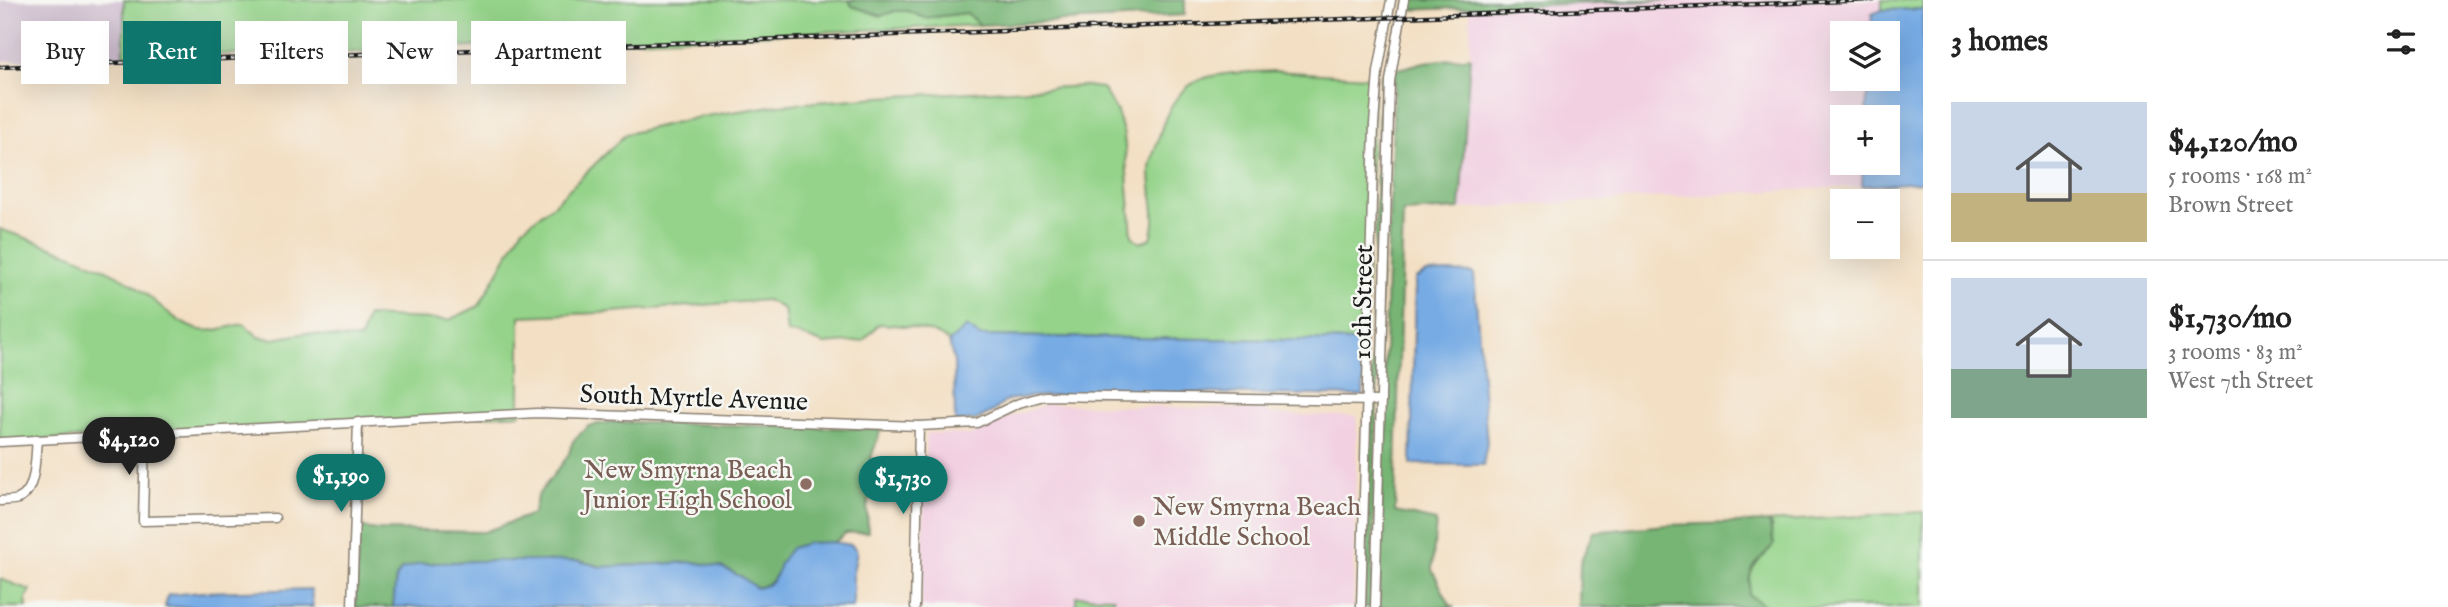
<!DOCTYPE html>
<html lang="en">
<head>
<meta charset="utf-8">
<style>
  body { margin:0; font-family:"IM FELL English",serif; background:#f2f2f2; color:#222; height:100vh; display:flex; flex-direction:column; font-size:26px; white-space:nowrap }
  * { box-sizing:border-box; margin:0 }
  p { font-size:23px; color:#767676 }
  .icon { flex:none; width:38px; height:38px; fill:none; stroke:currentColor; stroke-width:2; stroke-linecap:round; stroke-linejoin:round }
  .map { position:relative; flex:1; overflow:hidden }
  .sheet { display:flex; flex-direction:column; background:#fff; width:525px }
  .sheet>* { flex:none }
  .guide { position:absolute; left:21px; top:21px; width:665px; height:63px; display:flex; gap:14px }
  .tools { position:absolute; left:1830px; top:21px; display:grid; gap:14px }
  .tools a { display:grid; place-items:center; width:70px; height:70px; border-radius:0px; background:#fff; box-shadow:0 7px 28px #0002; font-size:35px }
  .price { position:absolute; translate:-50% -60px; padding:0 16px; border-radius:24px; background:#0f766e; color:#fff; font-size:23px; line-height:46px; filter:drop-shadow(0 2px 4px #0008) }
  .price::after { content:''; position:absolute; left:50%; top:42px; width:21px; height:16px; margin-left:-10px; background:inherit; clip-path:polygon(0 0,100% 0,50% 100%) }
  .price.current { background:#222; color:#fff }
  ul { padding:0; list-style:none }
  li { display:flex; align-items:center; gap:21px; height:175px; padding:0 28px }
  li+li { border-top:2px solid #e0e0e0 }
  li span { display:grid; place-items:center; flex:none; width:196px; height:140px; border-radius:0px; color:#555 }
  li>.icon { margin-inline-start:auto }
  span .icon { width:84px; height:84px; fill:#fffc; stroke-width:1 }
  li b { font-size:30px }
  h2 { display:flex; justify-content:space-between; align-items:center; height:84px; padding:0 28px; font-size:30px }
  .tag { padding:0 24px; border-radius:0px; background:#fff; box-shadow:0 7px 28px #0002; font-size:24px; line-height:63px }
  .tag.current { background:#0f766e; color:#fff }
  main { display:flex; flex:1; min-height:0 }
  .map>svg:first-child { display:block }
  .built { fill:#f2cfe1 }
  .industrial { fill:#cfbdcf }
  .green { fill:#94d389; stroke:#587852; stroke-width:2 }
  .forest { fill:#77b575; stroke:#4a6848; stroke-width:2 }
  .water { fill:#77abe4; stroke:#4a6480; stroke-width:2 }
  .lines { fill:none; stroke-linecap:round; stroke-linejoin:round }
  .minor-casing { stroke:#887e70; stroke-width:11 }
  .minor { stroke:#fff; stroke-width:8 }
  .rail-casing { stroke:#1c1c1c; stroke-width:4.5 }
  .rail { stroke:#f6f6f2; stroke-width:2; stroke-dasharray:5; stroke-linecap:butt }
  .education-dot { fill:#8d6e63; stroke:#f6f6f2; stroke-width:2.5 }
  .labels { text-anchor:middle; stroke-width:5; stroke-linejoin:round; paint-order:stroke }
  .street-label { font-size:26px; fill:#1c1c1c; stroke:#f6f6f2 }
  .education-label { font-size:26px; fill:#785e54; stroke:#f6f6f2; text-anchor:end }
</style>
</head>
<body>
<main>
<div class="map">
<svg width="1923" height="607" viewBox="0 0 1923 607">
  <rect width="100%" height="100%" fill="#f6f6f2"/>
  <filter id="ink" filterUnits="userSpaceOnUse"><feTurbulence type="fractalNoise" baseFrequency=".0143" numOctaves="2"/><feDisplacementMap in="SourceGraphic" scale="14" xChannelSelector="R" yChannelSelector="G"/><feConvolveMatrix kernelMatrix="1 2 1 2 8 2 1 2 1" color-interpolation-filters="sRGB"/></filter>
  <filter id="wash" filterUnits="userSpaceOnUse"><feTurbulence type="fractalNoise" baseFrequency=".00686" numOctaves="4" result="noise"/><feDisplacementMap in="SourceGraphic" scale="28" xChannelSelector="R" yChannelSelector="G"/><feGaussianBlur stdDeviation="1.57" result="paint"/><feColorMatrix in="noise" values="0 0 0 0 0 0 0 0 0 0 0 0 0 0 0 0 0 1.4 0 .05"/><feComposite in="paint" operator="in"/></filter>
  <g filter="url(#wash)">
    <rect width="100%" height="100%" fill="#f3dfc3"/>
    <!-- built -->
    <g class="built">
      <path d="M1678,0h204v10l-10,4 -1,19h-28v46h25l-2,38h-23v46h20l-1,23 -402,23 10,-152v-48z"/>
      <path d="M1049,404l209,6 19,5 80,1 -4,191h-432l5,-174 46,2 35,-18z"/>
    </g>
    <!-- industrial -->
    <path class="industrial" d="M0,0h124v58l-124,3z"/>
    <!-- green -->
    <g class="green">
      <path d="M124,0l22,2 74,-2h629l3,6 29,9 14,-4h13l18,7 41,-5 13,12 -626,27 -230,4z"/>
      <path d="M1882,0h41v9l-41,1z"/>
      <path d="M1275,71l92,6 7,-2 -9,266 -386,-5 -12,-8 -18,14c-16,-14 -49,-17 -70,-18l-16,17 -39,3 -26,-10 -11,-1 -3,-24 -17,-9 -167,13 -80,3v98l-520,28v-213c42,15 87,29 126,51 24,13 45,41 70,49 15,5 33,-3 48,-5l15,13 14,2 34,-6 32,5 22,1 6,-23 82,4 30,-14 43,-77 31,-24 73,-71 73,-17 80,-12 101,-8 204,-11 18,2 15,24 7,23 8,101 8,7 11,-5c8,-23 -2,-46 -1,-70 1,-10 6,-21 9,-31 19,-70 55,-62 116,-66z"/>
      <path d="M1923,512v95h-156l-18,-12c0,-18 1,-30 16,-40l7,-27 -3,-6z"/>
      <path d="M0,579l30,11 -4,8 1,9h-27z"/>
      <path d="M1076,596l38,1v10h-38z"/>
    </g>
    <!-- forest -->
    <g class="forest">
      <path d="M849,0h336v15l-205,10 -13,-12 -42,5 -17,-7h-13l-14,5 -29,-10z"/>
      <path d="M1408,0h270l-272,10z"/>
      <path d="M1470,57l-10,152 -57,3 -8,300 41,9 -4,49 18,35 5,2h-76l8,-339 8,-198 29,-8z"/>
      <path d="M1387,72l-10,325h-6l7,-273 4,-51z"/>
      <path d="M1371,404h6l-6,203h-6z"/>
      <path d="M610,422l271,7 -10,29v31l-4,20 1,23 -22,1 -11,9 -54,21c-4,15 -9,22 -25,25l-14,-11 -21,-10 -28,-5 -91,5 -23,-6h-106l-54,3 -17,5 -6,9 -3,29h-38l4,-76 6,-3 12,2 107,2 49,-18 5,-19 30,-39 5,-15 15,-15z"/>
      <path d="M1769,522l5,22c-18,22 -26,19 -25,51l18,12h-188l1,-44 13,-31 73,-7z"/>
    </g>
    <!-- water -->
    <g class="water">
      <path d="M1923,9v173l-61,4 1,-23h25v-46h-22l2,-38h20v-46h-17l1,-19 10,-4z"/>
      <path d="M1446,272l28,1 13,170 -4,22 -72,-1 4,-185 11,-6z"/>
      <path d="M967,327l12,9 386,5 -2,55 -237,-4 -98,5 -21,3 -13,11 -18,9 -21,2 -1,-60 -5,-20z"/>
      <path d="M833,542l19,3 5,6 -4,21v35h-460l3,-29 6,-9 17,-5 55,-3h105l23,6 91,-5 28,5 21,10 14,11c19,-3 18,-9 24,-24 3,-6 7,-11 11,-16l17,-5z"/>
      <path d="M311,589l2,18h-148l3,-12 34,-3z"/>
    </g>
  </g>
  <g filter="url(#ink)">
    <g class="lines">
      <!-- minor casing -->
      <g class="minor-casing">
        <g id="minor">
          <path d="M145,433l-2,88 132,-3"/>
          <path d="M0,442l537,-29 382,13 58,-3 42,-20 25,-7 337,5"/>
          <path d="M0,501c5,-1 13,0 18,-2 19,-7 17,-43 19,-60"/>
          <path d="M352,607l6,-185"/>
          <path d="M915,607l4,-181"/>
          <path d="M1361,607l13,-483 4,-52 13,-72"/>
          <path d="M1375,607l15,-526 14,-81"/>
        </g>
      </g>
      <!-- minor -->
      <use href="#minor" class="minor"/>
      <!-- rail casing -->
      <g class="rail-casing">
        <path id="rail" d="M0,67l1874,-67"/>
      </g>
      <!-- rail -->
      <use href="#rail" class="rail"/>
    </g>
  </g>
  <!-- markers -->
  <g class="education-dot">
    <circle cx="806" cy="484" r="7"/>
    <circle cx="1139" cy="521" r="7"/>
  </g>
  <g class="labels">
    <!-- street labels -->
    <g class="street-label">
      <text transform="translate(1362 302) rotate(-89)" y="9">10th Street</text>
      <text transform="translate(694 397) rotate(2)" y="9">South Myrtle Avenue</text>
    </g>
    <!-- education labels -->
    <g class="education-label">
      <text x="792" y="478">New Smyrna Beach<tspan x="792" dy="30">Junior High School</tspan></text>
      <text x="1153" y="515" text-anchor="start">New Smyrna Beach<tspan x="1153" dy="30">Middle School</tspan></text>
    </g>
  </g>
</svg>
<div class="tools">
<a><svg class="icon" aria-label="layers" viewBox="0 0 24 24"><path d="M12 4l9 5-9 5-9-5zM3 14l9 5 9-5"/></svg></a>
<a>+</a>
<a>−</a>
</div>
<b class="price current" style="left:129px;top:477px">$4,120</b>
<b class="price" style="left:341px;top:514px">$1,190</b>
<b class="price" style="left:903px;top:516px">$1,730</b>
<div class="guide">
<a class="tag">Buy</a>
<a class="tag current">Rent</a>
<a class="tag">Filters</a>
<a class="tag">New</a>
<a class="tag">Apartment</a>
</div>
</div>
<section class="sheet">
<h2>3 homes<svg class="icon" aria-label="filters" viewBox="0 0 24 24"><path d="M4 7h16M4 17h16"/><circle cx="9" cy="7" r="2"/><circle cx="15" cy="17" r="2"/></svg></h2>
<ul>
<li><span style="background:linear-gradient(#c9d6e8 65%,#c2b280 0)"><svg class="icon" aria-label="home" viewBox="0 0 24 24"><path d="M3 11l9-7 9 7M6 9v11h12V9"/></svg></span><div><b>$4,120/mo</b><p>5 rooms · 168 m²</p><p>Brown Street</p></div></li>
<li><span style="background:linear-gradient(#c9d6e8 65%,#7fa58c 0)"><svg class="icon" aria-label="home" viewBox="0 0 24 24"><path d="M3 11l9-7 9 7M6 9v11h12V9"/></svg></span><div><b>$1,730/mo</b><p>3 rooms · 83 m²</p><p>West 7th Street</p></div></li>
</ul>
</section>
</main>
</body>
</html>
